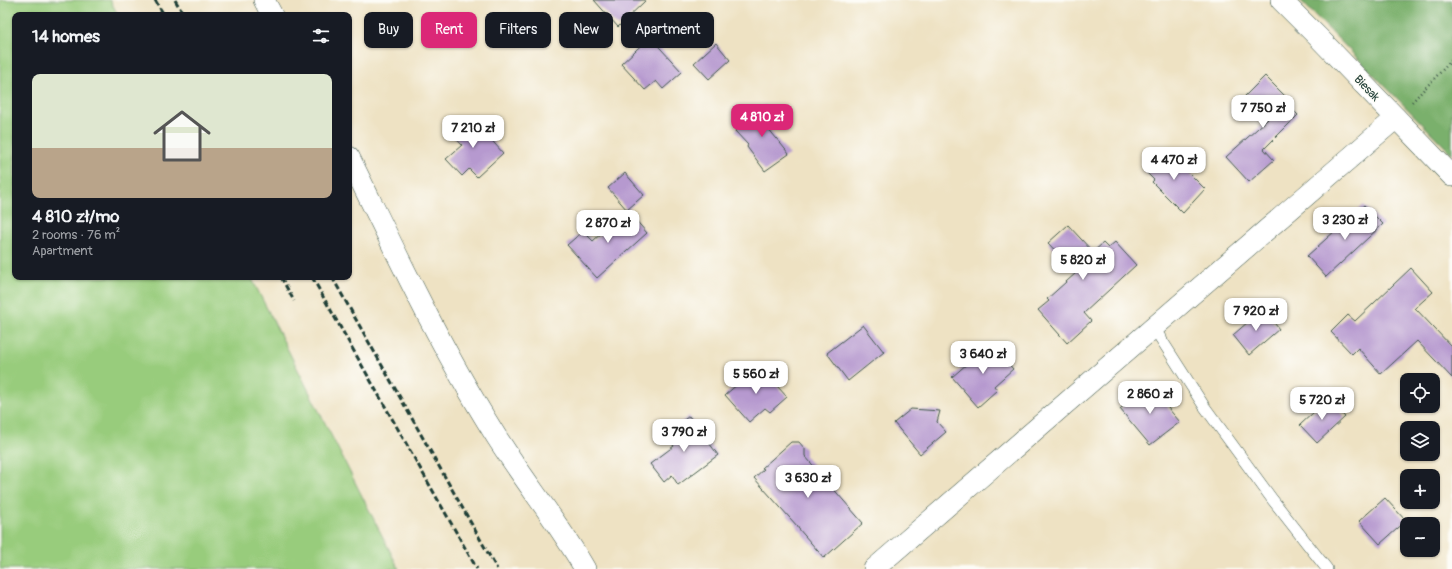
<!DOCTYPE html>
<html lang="en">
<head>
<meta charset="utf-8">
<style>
  body { margin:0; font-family:Pangolin,sans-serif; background:#242831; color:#f1f3f6; height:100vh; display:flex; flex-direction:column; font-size:15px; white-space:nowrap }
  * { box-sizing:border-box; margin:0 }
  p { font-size:13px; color:#9ea1a6 }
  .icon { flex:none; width:22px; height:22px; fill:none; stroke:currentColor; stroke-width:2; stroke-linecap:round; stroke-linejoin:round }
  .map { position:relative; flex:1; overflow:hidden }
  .panel { position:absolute; left:12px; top:12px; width:340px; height:268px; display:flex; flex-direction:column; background:#171b24; border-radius:8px; box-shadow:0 1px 3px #0004 }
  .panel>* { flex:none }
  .guide { position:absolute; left:364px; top:12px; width:380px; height:36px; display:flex; gap:8px }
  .buttons { position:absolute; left:1400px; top:373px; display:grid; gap:8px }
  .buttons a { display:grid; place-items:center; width:40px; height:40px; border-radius:8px; background:#171b24; box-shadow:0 1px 3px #0004; font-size:20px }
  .price { position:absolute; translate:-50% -34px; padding:0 9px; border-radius:8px; background:#fff; color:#222; font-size:13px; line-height:26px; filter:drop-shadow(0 1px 2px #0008) }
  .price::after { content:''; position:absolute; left:50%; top:24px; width:12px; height:9px; margin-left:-6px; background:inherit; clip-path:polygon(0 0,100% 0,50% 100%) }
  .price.selected { background:#db2777; color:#fff }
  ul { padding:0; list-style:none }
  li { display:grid; align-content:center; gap:8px; height:212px; padding:0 20px }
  li span { display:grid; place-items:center; height:124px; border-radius:8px; color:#555 }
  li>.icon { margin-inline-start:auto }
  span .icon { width:72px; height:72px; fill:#fffc; stroke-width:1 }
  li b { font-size:17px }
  h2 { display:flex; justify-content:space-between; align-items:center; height:48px; padding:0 20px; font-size:17px }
  .pill { padding:0 14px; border-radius:8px; background:#171b24; box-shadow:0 1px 3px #0004; font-size:14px; line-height:36px }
  .pill.selected { background:#db2777; color:#fff }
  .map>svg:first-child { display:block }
  .green { fill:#98cc7c; stroke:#5c8458 }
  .forest { fill:#7ab06c; stroke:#4c7650 }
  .building { fill:#b699cf }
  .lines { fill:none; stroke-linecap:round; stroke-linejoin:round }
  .lane-casing { stroke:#3e5649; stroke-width:12 }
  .street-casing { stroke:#3e5649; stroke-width:22 }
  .path { stroke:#3e5649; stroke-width:2.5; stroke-dasharray:1 3; stroke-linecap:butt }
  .lane { stroke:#fff; stroke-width:11 }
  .street { stroke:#fff; stroke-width:21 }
  .rail { stroke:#1f3d34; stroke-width:3; stroke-dasharray:6 3; stroke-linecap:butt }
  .labels { text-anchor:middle; stroke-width:3; stroke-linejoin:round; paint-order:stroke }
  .street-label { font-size:12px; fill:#1f3d34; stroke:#fdfcf7 }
</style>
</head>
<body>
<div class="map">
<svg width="1452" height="569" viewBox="0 0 1452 569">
  <rect width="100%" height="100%" fill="#fdfcf7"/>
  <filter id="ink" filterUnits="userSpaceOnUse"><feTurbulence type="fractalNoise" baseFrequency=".025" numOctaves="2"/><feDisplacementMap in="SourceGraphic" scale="8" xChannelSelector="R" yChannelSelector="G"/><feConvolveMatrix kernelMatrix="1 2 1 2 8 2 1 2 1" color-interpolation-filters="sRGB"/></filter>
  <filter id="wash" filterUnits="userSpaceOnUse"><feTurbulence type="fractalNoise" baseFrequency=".012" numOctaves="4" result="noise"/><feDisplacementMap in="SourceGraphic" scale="16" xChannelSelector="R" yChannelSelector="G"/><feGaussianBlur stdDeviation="0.9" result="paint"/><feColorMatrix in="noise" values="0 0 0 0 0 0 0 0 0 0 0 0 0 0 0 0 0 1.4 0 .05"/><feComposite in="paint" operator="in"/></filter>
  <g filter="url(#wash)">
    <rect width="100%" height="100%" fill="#eee2c3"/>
    <!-- green -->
    <path class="green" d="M0,0h110l8,15h-103v262h236l148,292h-399z"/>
    <!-- forest -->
    <path class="forest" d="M1300,0h152v154z"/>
    <g id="blocks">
      <!-- building -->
      <g class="building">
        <path d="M594,0h52l-28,27z"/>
        <path d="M650,37l32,35 -19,17 -7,-8 -11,9 -24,-26z"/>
        <path d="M716,43l14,17 -21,19 -15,-16z"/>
        <path d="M1265,76l28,28 -3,3 8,8 -34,34 10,11 -25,22 -23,-25 42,-38 -23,-23z"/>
        <path d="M765,105l13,15 -10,8 21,26 -24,17 -18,-24 1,-2 -13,-14 17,-16z"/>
        <path d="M470,116l33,37 -26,24 -8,-8 -7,7 -16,-17 16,-14 -11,-12z"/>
        <path d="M1165,149l40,40 -22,24 -31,-31 2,-2 -10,-10z"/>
        <path d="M625,173l19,22 -17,15 -19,-22z"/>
        <path d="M1364,205l19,19 -57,53 -19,-21z"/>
        <path d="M627,210l20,23 -50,45 -30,-33 16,-14 10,10z"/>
        <path d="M1068,225l25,27 10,-9 5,5 7,-6 21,23 -52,48 7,8 -24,22 -29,-33 11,-9 -2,-2 29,-26 -28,-30z"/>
        <path d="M1411,268l22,24 -18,16 37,39v31l-35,-37 -36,33 -23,-26 -6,6 -21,-22 17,-17 7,6z"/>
        <path d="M1263,309l16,20 -30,26 -16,-20z"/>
        <path d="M863,325l21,27 -36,29 -21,-28z"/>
        <path d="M991,343l22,26 -19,17 3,4 -19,17 -26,-30z"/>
        <path d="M759,366l28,31 -17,15 -5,-4 -16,14 -24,-27z"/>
        <path d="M1148,384l12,14 7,1 1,9 12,14 -30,23 -30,-36z"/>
        <path d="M1328,399l17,18 -28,26 -17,-18z"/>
        <path d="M911,409l29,2 -3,11 9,10 -26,22 -26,-31z"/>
        <path d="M689,416l29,39 -40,30 -6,-10 -8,7 -14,-18 24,-18 -9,-11z"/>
        <path d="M791,442h8l6,7v7l58,67 -39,35 -26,-30v-1l-44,-49 10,-9 -2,-1z"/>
        <path d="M1385,498l21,23 -26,23 -21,-23z"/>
      </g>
    </g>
  </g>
  <g filter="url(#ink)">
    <use href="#blocks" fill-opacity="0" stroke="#3e5649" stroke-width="1"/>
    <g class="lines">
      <!-- lane casing -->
      <g class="lane-casing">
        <path id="lane" d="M1154,328l50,78 68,93 55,70"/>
      </g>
      <!-- street casing -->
      <g class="street-casing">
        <g id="street">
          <path d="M264,0l8,15"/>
          <path d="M1281,0l38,38 133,138"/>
          <path d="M349,157c45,91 88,184 142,271 29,48 66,92 94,141"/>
          <path d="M874,569l522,-451"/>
        </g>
      </g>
      <!-- path -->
      <path class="path" d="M1412,102l40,-42"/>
      <!-- lane -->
      <use href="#lane" class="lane"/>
      <!-- street -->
      <use href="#street" class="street"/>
      <!-- rail -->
      <g class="rail">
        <path d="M155,0l9,15"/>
        <path d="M175,0l9,15"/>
        <path d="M281,277l13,24"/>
        <path d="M312,277l165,292"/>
        <path d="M332,277l165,292"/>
      </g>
    </g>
  </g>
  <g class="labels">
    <!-- street labels -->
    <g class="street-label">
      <text transform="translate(1367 88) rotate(46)" y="4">Biesak</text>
    </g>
  </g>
</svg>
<div class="buttons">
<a><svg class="icon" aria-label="locate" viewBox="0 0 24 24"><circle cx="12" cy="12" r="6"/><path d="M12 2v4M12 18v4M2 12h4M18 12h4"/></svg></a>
<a><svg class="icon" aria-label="layers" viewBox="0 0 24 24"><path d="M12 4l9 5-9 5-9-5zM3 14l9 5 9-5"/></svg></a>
<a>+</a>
<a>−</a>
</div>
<b class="price" style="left:1263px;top:129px">7 750 zł</b>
<b class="price selected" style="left:762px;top:138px">4 810 zł</b>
<b class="price" style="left:473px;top:149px">7 210 zł</b>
<b class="price" style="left:1174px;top:181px">4 470 zł</b>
<b class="price" style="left:1345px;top:241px">3 230 zł</b>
<b class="price" style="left:608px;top:244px">2 870 zł</b>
<b class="price" style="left:1083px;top:281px">5 820 zł</b>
<b class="price" style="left:1256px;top:332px">7 920 zł</b>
<b class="price" style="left:983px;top:375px">3 640 zł</b>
<b class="price" style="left:756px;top:395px">5 560 zł</b>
<b class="price" style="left:1150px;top:415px">2 860 zł</b>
<b class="price" style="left:1322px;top:421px">5 720 zł</b>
<b class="price" style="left:684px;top:453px">3 790 zł</b>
<b class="price" style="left:808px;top:499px">3 630 zł</b>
<div class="guide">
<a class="pill">Buy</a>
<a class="pill selected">Rent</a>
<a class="pill">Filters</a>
<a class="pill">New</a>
<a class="pill">Apartment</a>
</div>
<section class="panel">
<h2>14 homes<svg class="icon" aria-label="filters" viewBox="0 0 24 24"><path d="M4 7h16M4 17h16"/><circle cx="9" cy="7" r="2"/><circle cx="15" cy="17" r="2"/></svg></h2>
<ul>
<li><span style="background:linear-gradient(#dfe7d0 60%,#b9a48a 0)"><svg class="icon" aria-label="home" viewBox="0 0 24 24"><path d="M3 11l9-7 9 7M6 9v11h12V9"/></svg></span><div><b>4 810 zł/mo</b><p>2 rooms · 76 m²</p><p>Apartment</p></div></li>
</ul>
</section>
</div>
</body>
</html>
